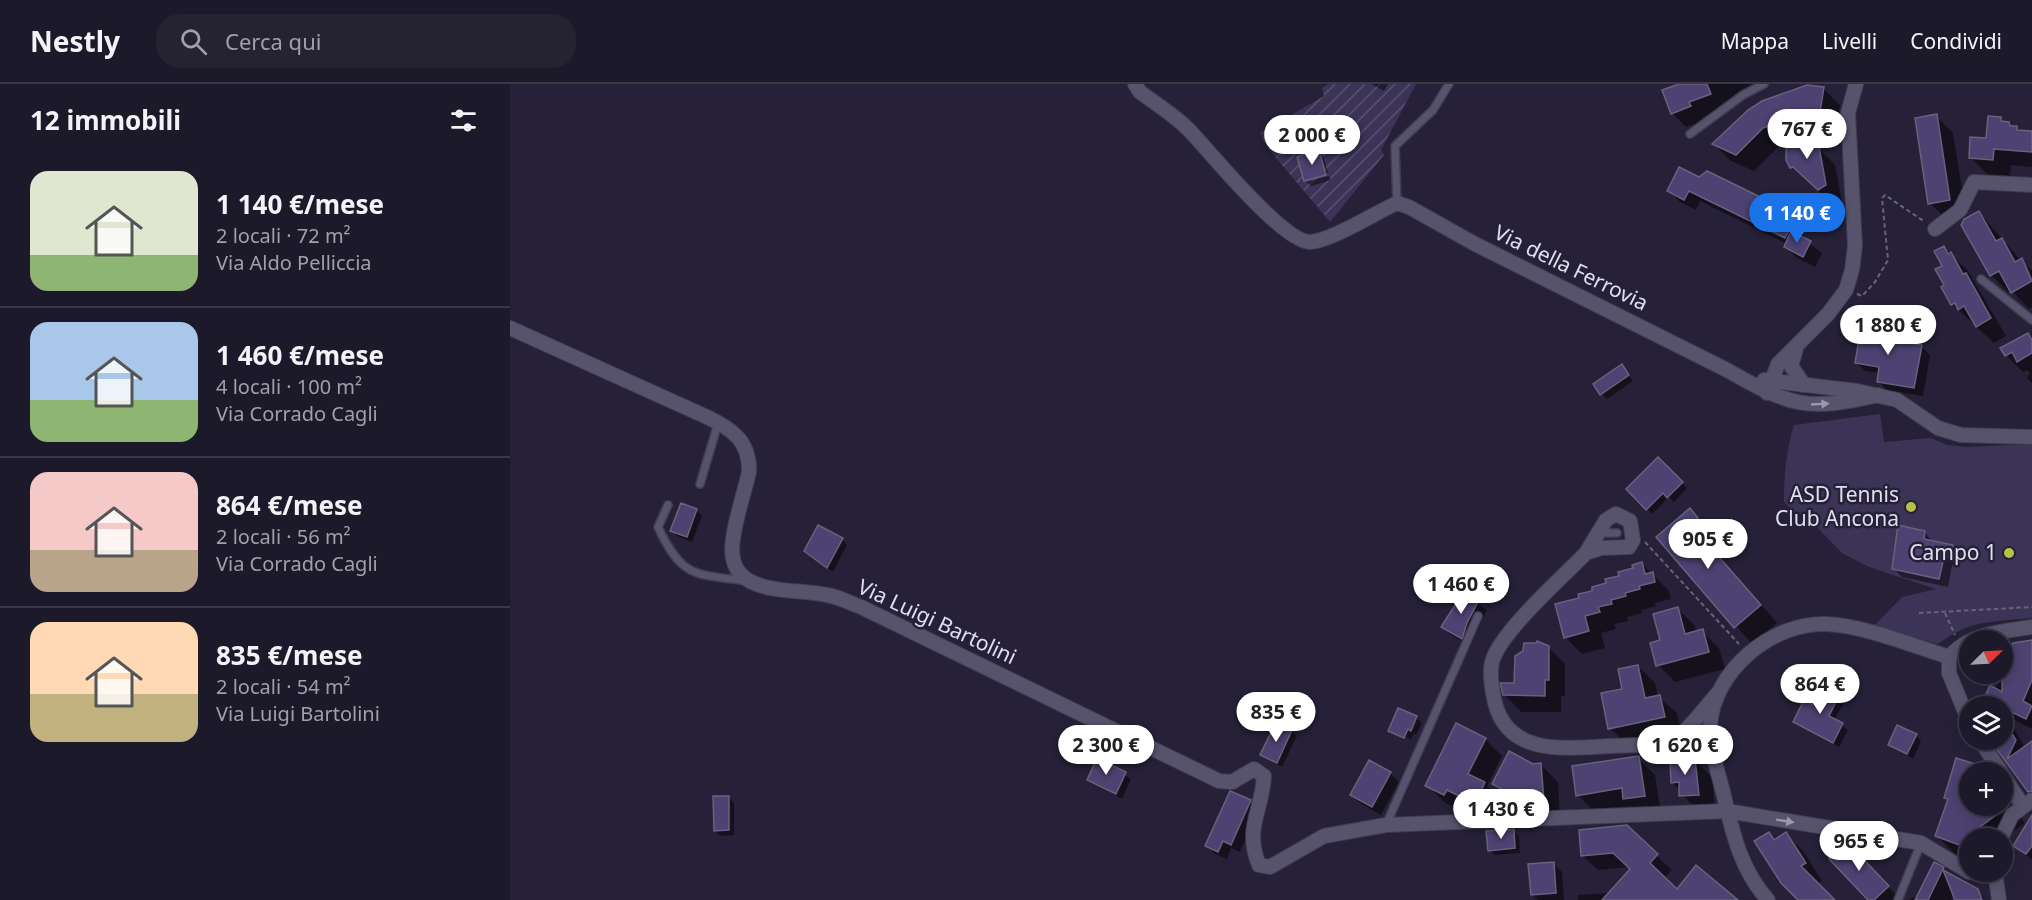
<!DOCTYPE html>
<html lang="it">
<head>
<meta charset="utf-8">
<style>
  body { margin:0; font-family:"Noto Sans",sans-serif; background:#252232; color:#f1f3f6; height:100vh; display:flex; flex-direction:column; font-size:22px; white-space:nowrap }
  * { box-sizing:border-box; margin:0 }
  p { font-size:20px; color:#a0a0a8 }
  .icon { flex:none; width:33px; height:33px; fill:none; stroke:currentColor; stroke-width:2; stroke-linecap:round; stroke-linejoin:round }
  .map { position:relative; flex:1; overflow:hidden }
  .sheet { display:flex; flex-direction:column; background:#1c192a; width:510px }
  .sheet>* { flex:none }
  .needle { width:39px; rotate:66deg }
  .controls { position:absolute; left:1449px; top:546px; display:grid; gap:12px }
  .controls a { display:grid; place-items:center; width:54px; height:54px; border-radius:50%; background:#1c192a; box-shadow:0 3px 15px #0003,0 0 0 2px #3a3847; font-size:30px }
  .price { position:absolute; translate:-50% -51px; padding:0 14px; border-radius:21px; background:#fff; color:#222; font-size:20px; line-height:39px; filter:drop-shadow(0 2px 3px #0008) }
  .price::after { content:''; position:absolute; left:50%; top:36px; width:18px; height:14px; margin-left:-9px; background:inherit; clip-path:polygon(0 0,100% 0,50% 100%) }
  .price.selected { background:#1a73e8; color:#fff }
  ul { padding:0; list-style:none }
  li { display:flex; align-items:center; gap:18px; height:150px; padding:0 30px }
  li+li { border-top:2px solid #3a3847 }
  li span { display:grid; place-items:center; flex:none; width:168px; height:120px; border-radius:18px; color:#555 }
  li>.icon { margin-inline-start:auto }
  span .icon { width:72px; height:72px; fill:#fffc; stroke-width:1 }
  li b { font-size:26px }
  h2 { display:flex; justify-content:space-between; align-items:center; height:72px; padding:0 30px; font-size:26px }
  header { display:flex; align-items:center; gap:36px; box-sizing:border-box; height:84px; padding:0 30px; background:#1c192a; border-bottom:2px solid #3a3847 }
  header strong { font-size:28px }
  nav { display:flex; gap:33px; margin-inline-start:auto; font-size:21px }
  .search { width:420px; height:54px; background:#252232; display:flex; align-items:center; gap:15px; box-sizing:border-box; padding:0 21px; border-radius:24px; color:#a0a0a8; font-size:22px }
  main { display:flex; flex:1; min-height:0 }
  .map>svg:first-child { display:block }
  .park { fill:#3c3457 }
  .garden { fill:url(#garden-furrows) }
  .shadow { fill:#0007 }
  .building { fill:#4d4271; stroke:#67627d; stroke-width:1.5 }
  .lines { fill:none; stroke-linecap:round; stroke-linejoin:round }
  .service-casing { stroke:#413d50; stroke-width:10 }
  .minor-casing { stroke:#413d50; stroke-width:16 }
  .path { stroke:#676478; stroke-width:2; stroke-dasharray:4.5 3; stroke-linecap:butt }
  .service { stroke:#58536d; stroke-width:7 }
  .minor { stroke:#58536d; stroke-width:14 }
  .oneway { fill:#9c98ad }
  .poi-dot { fill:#b8c147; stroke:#262138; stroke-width:2 }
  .labels { text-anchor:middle; stroke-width:5; stroke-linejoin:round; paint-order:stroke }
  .street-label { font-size:21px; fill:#e0deed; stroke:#262138 }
  .poi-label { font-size:21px; fill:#e0deed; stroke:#262138; text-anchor:end }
</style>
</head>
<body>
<header>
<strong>Nestly</strong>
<div class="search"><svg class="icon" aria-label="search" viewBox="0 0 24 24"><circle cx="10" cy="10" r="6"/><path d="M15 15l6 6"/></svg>Cerca qui</div>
<nav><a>Mappa</a><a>Livelli</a><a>Condividi</a></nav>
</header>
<main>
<section class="sheet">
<h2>12 immobili<svg class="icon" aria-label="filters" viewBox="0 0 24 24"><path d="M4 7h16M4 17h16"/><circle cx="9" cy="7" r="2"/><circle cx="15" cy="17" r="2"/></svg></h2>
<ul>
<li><span style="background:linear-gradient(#dfe7d0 70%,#8fb573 0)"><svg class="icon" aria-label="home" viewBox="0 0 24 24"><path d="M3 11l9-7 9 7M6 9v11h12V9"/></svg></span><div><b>1 140 €/mese</b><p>2 locali · 72 m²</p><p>Via Aldo Pelliccia</p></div></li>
<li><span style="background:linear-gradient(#a9c7e8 65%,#8fb573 0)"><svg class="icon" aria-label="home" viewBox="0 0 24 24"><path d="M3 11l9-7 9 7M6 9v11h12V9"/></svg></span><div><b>1 460 €/mese</b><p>4 locali · 100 m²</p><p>Via Corrado Cagli</p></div></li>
<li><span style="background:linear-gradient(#f6c9c9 65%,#b9a48a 0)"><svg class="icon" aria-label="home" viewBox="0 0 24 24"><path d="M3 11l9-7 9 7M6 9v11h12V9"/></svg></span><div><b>864 €/mese</b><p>2 locali · 56 m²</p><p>Via Corrado Cagli</p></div></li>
<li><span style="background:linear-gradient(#ffd9b3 60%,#c2b280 0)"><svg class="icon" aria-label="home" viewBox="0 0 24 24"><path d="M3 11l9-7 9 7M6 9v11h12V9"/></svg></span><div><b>835 €/mese</b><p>2 locali · 54 m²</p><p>Via Luigi Bartolini</p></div></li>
</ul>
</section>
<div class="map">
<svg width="1522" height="816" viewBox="0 0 1522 816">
  <defs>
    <pattern id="garden-furrows" width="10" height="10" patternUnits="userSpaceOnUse" patternTransform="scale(1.5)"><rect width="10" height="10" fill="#3c3457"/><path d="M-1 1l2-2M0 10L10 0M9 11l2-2" fill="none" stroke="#58516f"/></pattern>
  </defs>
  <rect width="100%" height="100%" fill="#262138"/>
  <!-- park -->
  <path class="park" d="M1370,330l4,28 47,-4 16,7 20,2 65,-3v174c-39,4 -61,1 -94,26l-64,-18 28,-29 34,-8 -67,-22 -27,-14 -35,-36 -13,-5 -10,-10c0,-27 2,-51 10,-77z"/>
  <!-- garden -->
  <path class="garden" d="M818,0h88l-35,66 3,5 -54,67 -64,-76 -6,-13 64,-37 -2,-8z"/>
  <!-- shadow -->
  <g class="shadow">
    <path d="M861,0h17l-4,7z"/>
    <path d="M1173,0h74l-18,7 2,5 -19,7 2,5 -21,9 1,4 -18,6 -14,-14z"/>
    <path d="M1313,4l17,17 -3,23 -8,-2 -32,12 14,2 24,25 7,37 -6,4 -44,-39 5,-29 -17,7 -26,26 -23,-10 -17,-17z"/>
    <path d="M1426,32l17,17 14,86 12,-7 42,49 11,9v37l-3,2 -18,-19 -3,2 -17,-17 -28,-50 3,-8 -19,3 -17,-17z"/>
    <path d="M1490,35l20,12 12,1v35l-21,-2 -1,11 -23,-2 -17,-17 17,-17z"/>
    <path d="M809,68l5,6 4,15 -21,6v3l-2,-2z"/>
    <path d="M819,92l2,4 -20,6 -4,-4z"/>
    <path d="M1189,94l97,38 11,11 -5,11 20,15 -7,14 -18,-9 -12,-11 2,-3 -87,-43 -4,9 -16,-8 -11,-11z"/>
    <path d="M1434,164l24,23 38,65 -12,7 -42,-39 -15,-34 7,-4z"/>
    <path d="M1380,244l9,8 -1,6 23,4 9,9 -7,41 -36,-6 -9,-9 2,-8 -15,-2 -9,-9z"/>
    <path d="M1517,250l5,5v44l-5,-5 3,-5 -3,-3 -4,2 -17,-17z"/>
    <path d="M1112,282l11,15 -26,18 -5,-5z"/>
    <path d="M1148,375l29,29 -13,14 -5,-5 -17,17 -24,-25z"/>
    <path d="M186,426l6,6 -10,26 -15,-6 -5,-5z"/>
    <path d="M1180,426l24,26 -7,6 70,81 -25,21 -93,-107z"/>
    <path d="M1415,448l8,11 19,4 8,8 -2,11 -6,-1 -4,22 -46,-10 -8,-8z"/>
    <path d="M332,455l5,6 -14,27 -27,-21z"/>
    <path d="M1132,480l27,27 2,8 -16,4 1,3 -15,4 1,3 -15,4 1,4 -14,3 2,5 -15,4 4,15 -23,6 -17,-17 16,-38z"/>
    <path d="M954,510l23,16 -17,36 -19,-11 -8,-8z"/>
    <path d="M1168,525l17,17 1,6 6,-1 17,17 6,21 -50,13 -17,-17 4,-24z"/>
    <path d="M1522,557v88l-25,-13 18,32 7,-5v51l-38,-54h8v-34h-20l9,-19 4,3 19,-46z"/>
    <path d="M1038,563l17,17v32h-4v16h-40l-17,-17z"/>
    <path d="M1128,582l17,17 3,14 19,16 4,21 -54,11 -17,-17 14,-38z"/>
    <path d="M1329,611l6,6 -11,19 14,10 -9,17 -44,-26 17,-15z"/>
    <path d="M906,633l6,6 -6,12 -2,-2 -3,6 -16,-7v3l-5,-4z"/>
    <path d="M782,647l5,5 -15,31 -20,-12z"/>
    <path d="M1406,651l5,6 -8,18 -23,-14z"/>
    <path d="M975,655l17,17 -15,30 15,15 -10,19 -28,-14 -3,5 -17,-9 -17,-17z"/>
    <path d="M1128,674l17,17 6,38 -19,3 -10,-10 -37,6 -17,-17z"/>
    <path d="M588,676l33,19 -9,20 -33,-19z"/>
    <path d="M1184,676l18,17 3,35h-17l-26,-30z"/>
    <path d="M1447,676l21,7 6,5h-14v34h32v-13l23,30 -23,17 -32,-2v21l-16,-6 -17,-17 12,-35 -3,-4z"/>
    <path d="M1031,681l17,17 2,37 -13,1 -36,-19 -17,-17z"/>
    <path d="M880,689l9,9 -18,33 -21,-12 -9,-8z"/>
    <path d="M218,713l6,6v32l-14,1 -5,-6z"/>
    <path d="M740,718l8,8 -18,42 -9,-4 -4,11 -12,-5 -8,-9z"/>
    <path d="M1522,734v42l-17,-15z"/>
    <path d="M1116,743l46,43 -8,8 13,13 59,9h-158v-5l33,-2 21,-23 -3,-3 -31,3 -15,-14z"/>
    <path d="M1003,746l6,6 1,17 -25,2 -6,-5z"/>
    <path d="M1259,750l7,7 10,-7 17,17 19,30 -5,3 16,16h-33z"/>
    <path d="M1354,777l37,39h-31z"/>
    <path d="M1043,779l9,9 2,28h-26l-5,-5z"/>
    <path d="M1433,785l34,22 9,9 -3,-2 -26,2 -3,-7 -3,7h-43l11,-5z"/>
  </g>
  <!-- building -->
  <g class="building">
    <path d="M1169,0h28l4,10 -22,8 2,4 -20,8 -9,-24z"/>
    <path d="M1297,1l17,2 -4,25 -9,-2 -48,18 -27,27 -24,-11 36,-34 14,-9z"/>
    <path d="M1427,30l13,86 -22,4 -13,-86z"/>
    <path d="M1478,32l13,1v4l8,1 1,4h7v4l15,1v21l-38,-3 -1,11 -24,-2 1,-21 16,1z"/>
    <path d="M1288,53l14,1 7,8 7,39 -8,5 -25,-23 -3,1 -4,-8v-14z"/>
    <path d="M809,66l7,25 -22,6 -7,-24z"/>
    <path d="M1169,83l20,10 8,-6 90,44 -12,23 -96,-47 -5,9 -17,-9z"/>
    <path d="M1469,127l17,30 6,-3 13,24 7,-4 10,23 -21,12 -12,-22 -9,5 -29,-51 3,-6z"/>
    <path d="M1281,147l20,10 -8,16 -19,-10z"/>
    <path d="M1434,162l4,8 3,-2 12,22 3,-1 25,45 -15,9 -12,-21 -6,4 -3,-7 -4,2 -10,-18 3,-2 -9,-16 7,-3 -8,-15z"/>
    <path d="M1352,238l29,5 -2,12 33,6 -8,43 -37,-6 2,-15 -24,-4z"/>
    <path d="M1518,249l4,7v13l-15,9 -5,-10 -7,4 -5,-8z"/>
    <path d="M1112,280l7,11 -29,20 -7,-11z"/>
    <path d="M1148,373l25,25 -16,16 -4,-5 -17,17 -20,-21z"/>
    <path d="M171,419l16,6 -10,28 -17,-6z"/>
    <path d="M1180,424l8,10 -7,7 70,80 -27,23 -78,-91z"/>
    <path d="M308,441l25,13 -16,30 -23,-17z"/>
    <path d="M1388,441l27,6 -1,8 29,6 -3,13 -6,-1 -5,22 -47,-10z"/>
    <path d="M1132,478l3,12 8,-2 2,10 -16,4 1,3 -15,4 1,3 -15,4 1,4 -14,3 2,5 -15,4 4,15 -25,7 -9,-34 24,-6 -1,-4 14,-3v-4l14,-4 -1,-4 14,-3 -1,-4 15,-4 -1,-3z"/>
    <path d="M954,507l15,9 -12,23 -5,16 -21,-12z"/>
    <path d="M1168,523l7,27 18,-5 6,23 -53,14 -6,-23 10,-3 -7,-26z"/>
    <path d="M1522,556v40l-9,21 9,5 -6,13 -42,-20 6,-14 12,7v-24l11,-25z"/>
    <path d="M1027,557l12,5v34h-4v16l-42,-1 -3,-12h14l1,-27 8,-5 1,-8h12z"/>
    <path d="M1128,581l7,33 15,-3 5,22 -57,12 -7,-36 21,-4 -4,-20z"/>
    <path d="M1312,600l18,10 -11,22 14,7 -10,20 -40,-21 11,-22 8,4z"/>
    <path d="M888,624l19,8 -6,15 -3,-2 -4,9 -16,-7z"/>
    <path d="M1492,633l14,23 -9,19 25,-18v50l-4,1 -38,-52h12z"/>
    <path d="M766,638l16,8 -15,33 -17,-8z"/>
    <path d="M946,639l30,15 -18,36 17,8 -10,22 -28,-14 -3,5 -19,-9z"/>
    <path d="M1387,641l20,9 -10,20 -19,-9z"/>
    <path d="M999,667l24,13 8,-1 3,39 -16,1 -36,-19z"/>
    <path d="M1129,672l6,40 -22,3 -1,-11 -46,8 -4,-30z"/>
    <path d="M587,674l29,14 -10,22 -29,-14z"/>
    <path d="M1446,674l32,10 3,4h-21v34h38l-28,21 -4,11h-6v11l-35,-13 13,-37 -4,-1z"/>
    <path d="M1185,675l4,36 -20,1v-14l-8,1 -1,-23z"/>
    <path d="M859,676l22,12 -19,35 -22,-12z"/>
    <path d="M720,707l21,9 -20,45 -8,-4 -5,11 -13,-6z"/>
    <path d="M203,712h16v34l-15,1z"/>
    <path d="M1522,731v31l-6,8 -13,-8z"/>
    <path d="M1117,741l31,29 -8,9 27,26 19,-24 42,35h-136l28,-31 -17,-16 -32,3 -2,-26z"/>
    <path d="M1004,745l1,19 -27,3 -2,-20z"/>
    <path d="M1259,748l5,8 12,-8 20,31 -5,3 34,34h-37l-17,-17 -27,-42z"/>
    <path d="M1337,758l42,44 -15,14h-6l-39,-41z"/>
    <path d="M1044,778l2,31 -25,2 -3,-31z"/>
    <path d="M1424,778l10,5 -1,2 -15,31h-13z"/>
    <path d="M1433,786l35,19 4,11h-27z"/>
  </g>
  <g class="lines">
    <!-- service casing -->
    <g class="service-casing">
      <g id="service">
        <path d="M1180,50l53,-39 21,-11"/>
        <path d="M887,119l-2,-57 38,-36 16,-26"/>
        <path d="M1471,195l51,41"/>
        <path d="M190,400l17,-57 -3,-3"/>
        <path d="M158,421l-10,22c24,51 36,47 89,54"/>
        <path d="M1089,449h18"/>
        <path d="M876,741l92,-209"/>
        <path d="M1388,816l23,-57"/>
      </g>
    </g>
    <!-- minor casing -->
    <g class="minor-casing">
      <g id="minor">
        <path d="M625,0l5,8c16,12 36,24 50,39 20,21 93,111 120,111 21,-1 65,-29 87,-39l12,4 66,37 252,126c63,36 80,42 151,25"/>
        <path d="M1425,145l25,-19 14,-28 58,3"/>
        <path d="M0,244l197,89c25,12 43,24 42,55 -5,22 -13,44 -16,67 -9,59 56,48 94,56 12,2 23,8 34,12l358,174 13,1 22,-13 10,7c-2,36 -20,52 -5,89l11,2 54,-31 62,-11 341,-14 194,32 48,29 26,2"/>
        <path d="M1286,265l-5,17 13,19"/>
        <path d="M1254,296l93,11 40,9 41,28 23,7 71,2"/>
        <path d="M1257,309l11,-29 50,-50 18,-24 6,-20 3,-24 -7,-133 8,-29"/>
        <path d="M1076,469l20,-33 10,-6 14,7 3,19 -4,7 -28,1 -15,5c-23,24 -86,79 -94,109 -3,13 0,28 3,41 14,54 72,45 115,43 20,-1 45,0 63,-6 11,-4 35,-36 44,-46"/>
        <path d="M1460,640l-21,-51v-16c22,-25 52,-25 83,-30"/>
        <path d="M1165,655l38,15"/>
        <path d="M1470,656l21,32"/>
        <path d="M1492,690l21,32"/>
        <path d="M1491,754l11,-23 20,-15"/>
        <path d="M1485,788l4,28"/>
        <path d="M1258,816c-29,-32 -36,-71 -46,-112 -5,-20 -13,-42 -12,-62 3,-55 62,-104 116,-102 36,1 88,22 123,33"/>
      </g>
    </g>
    <!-- path -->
    <g class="path">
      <path d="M1347,210l5,2 13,-14 13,-22 -6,-62 3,-3 40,27"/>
      <path d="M1135,458l94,102"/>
      <path d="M1409,529l113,-6"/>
      <path d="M1435,529l10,22"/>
    </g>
    <!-- service -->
    <use href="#service" class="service"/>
    <!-- minor -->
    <use href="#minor" class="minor"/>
  </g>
  <!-- one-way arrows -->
  <defs><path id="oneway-solid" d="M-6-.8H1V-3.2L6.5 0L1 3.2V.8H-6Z" transform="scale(1.5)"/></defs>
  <g class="oneway">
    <use href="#oneway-solid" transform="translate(1310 320) rotate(-3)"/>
    <use href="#oneway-solid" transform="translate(1275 737) rotate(9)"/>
  </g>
  <!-- markers -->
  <g class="poi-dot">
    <circle cx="1401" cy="423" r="6"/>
    <circle cx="1499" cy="469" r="6"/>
  </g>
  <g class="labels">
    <!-- street labels -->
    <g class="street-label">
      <text transform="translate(1061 184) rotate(26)" y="7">Via della Ferrovia</text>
      <text transform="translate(427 538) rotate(25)" y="7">Via Luigi Bartolini</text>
    </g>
    <!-- poi labels -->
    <g class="poi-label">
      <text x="1389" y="418">ASD Tennis<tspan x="1389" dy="24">Club Ancona</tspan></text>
      <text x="1487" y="476">Campo 1</text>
    </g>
  </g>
</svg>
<div class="controls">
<a><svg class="needle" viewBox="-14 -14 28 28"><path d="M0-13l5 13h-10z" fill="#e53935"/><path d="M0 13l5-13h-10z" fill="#a0a0a8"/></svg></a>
<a><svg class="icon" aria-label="layers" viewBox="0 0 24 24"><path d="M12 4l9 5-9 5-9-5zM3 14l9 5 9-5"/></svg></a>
<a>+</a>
<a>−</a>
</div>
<b class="price" style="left:1297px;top:76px">767 €</b>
<b class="price" style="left:802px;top:82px">2 000 €</b>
<b class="price selected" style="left:1287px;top:160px">1 140 €</b>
<b class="price" style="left:1378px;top:272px">1 880 €</b>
<b class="price" style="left:1198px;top:486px">905 €</b>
<b class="price" style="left:951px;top:531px">1 460 €</b>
<b class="price" style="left:1310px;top:631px">864 €</b>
<b class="price" style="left:766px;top:659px">835 €</b>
<b class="price" style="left:596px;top:692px">2 300 €</b>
<b class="price" style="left:1175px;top:692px">1 620 €</b>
<b class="price" style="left:991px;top:756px">1 430 €</b>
<b class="price" style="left:1349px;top:788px">965 €</b>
</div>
</main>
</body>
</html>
